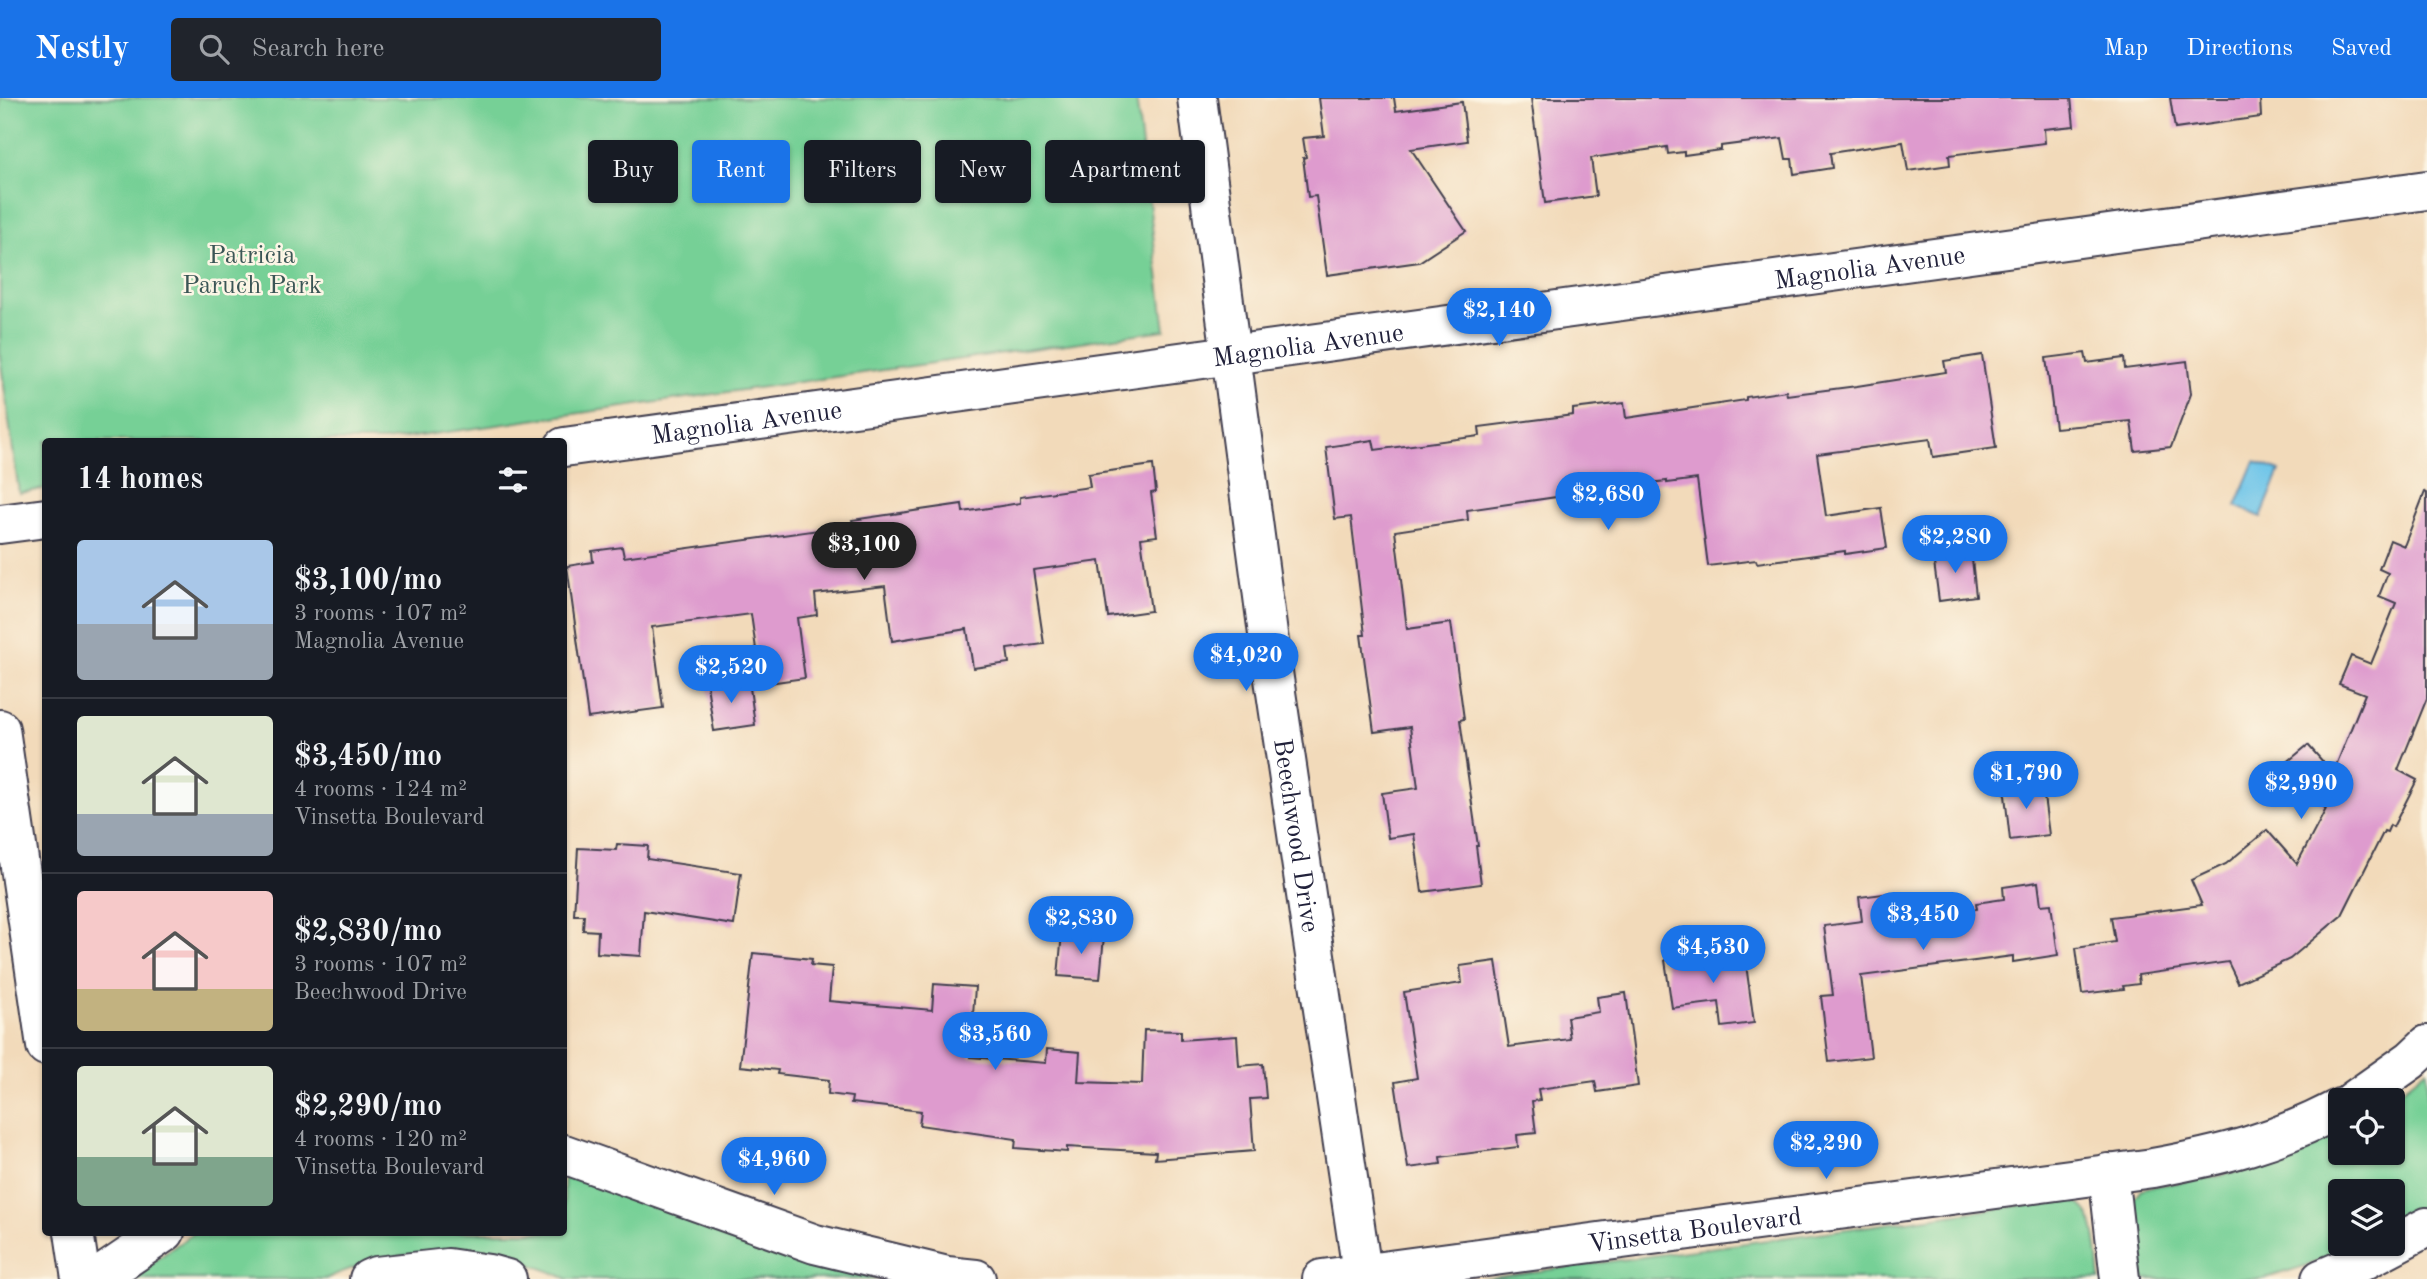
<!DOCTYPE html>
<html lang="en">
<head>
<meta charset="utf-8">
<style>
  body { margin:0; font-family:"Old Standard TT",serif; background:#20242c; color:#f1f3f6; height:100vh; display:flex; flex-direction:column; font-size:26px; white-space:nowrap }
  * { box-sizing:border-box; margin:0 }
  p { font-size:23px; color:#9ea1a6 }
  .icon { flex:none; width:38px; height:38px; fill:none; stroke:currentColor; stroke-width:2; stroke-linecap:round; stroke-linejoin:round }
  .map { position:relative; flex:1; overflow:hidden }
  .details { position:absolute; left:42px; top:340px; width:525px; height:798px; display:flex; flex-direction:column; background:#171b24; border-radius:7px; box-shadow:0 2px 5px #0004 }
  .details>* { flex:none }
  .hud { position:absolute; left:588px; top:42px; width:665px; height:63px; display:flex; gap:14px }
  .tools { position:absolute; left:2328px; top:990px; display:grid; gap:14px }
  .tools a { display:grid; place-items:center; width:77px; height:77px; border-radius:7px; background:#171b24; box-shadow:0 2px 5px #0004; font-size:35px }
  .price { position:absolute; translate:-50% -60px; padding:0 16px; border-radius:24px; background:#1a73e8; color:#fff; font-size:23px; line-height:46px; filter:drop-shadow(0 2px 4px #0008) }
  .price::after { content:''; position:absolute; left:50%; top:42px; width:21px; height:16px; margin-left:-10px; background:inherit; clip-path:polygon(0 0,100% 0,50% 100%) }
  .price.on { background:#222; color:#fff }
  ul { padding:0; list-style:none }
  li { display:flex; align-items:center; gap:21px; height:175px; padding:0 35px }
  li+li { border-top:2px solid #363941 }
  li span { display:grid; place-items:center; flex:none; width:196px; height:140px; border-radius:7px; color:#555 }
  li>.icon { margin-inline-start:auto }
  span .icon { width:84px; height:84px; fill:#fffc; stroke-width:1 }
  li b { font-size:30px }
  h2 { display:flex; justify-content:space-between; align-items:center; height:84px; padding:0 35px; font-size:30px }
  .pill { padding:0 24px; border-radius:7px; background:#171b24; box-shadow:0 2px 5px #0004; font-size:24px; line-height:63px }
  .pill.on { background:#1a73e8; color:#fff }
  header { display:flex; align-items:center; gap:42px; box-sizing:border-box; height:98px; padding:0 35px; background:#1a73e8; color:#fff }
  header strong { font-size:33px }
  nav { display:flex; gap:38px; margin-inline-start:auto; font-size:24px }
  .search { width:490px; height:63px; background:#20242c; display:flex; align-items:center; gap:18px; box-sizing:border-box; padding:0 24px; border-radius:7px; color:#9ea1a6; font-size:26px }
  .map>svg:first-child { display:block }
  .green { fill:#76d096; stroke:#4c7968; stroke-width:2 }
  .water { fill:#6cc4e9; stroke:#477392; stroke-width:2 }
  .building { fill:#de9bce }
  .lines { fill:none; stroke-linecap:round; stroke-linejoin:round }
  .minor-casing { stroke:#413e4e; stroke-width:42 }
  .minor { stroke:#fff; stroke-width:38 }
  .labels { text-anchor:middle; stroke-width:5; stroke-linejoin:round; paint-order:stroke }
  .park-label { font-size:26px; fill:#3b5656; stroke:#fcf5e5 }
  .street-label { font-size:26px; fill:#22223b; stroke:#fcf5e5 }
</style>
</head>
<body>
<header>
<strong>Nestly</strong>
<div class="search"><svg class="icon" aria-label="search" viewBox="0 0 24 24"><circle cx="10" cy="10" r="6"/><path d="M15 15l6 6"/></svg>Search here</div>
<nav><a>Map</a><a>Directions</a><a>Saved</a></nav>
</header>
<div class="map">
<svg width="2427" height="1181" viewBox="0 0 2427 1181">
  <rect width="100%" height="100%" fill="#fcf5e5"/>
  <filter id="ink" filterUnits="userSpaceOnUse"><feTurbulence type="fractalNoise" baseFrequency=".0143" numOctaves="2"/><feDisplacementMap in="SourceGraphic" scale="14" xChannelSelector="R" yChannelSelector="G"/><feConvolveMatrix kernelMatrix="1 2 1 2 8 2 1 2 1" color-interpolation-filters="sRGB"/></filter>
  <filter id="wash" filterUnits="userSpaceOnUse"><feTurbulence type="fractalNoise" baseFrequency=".00686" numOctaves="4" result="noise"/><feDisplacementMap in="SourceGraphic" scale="28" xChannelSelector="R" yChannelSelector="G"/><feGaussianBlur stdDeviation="1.57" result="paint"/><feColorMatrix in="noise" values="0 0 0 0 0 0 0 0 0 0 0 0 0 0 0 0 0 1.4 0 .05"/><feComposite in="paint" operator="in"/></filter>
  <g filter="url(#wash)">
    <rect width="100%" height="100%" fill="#f2daba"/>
    <!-- green -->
    <g class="green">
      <path d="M0,0h1136l29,232 -781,111h-338l-1,48 -26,4 -19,-136z"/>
      <path d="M2427,971v136l-35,21v-34h-52v52h18l-50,21 -45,14h-125l-8,-76 11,-14c23,-6 47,-7 70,-11 45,-9 89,-26 129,-47v22h52v-52h-4z"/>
      <path d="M564,1072l314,109h-310c-78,-37 -165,-35 -243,0h-189l20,-19 39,-28h369z"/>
      <path d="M2068,1101c32,7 28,53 32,80h-619z"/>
    </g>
    <!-- water -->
    <path class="water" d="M2255,363l25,10 -19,46 -25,-11z"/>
    <g id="blocks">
      <!-- building -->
      <g class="building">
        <path d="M1319,0h75l2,13 66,-9 5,39 -56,8 55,82 -47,31 -92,13 -11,-79 -8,1 -5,-39 3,-1 -3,-19 21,-2z"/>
        <path d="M1531,0h540l3,28 -30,3 1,14 -96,12 1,10 -42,6 -5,-29 -73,11 2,15 -38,6 -2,-15h-6l-4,-21 -61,8v4l-37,5v-3l-16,2 -1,-7 -76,11 5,38 -51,7z"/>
        <path d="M2170,0h90l1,19 -86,12z"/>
        <path d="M2085,255l2,10 37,-5 1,11 62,-8 4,33 -20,53 -36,4 -4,-30 -76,7 -9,-70z"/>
        <path d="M1982,257l14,93 -63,9 -3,-18 -113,15 9,62 55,-8 6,40 -42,6v-3l-88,12 -1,-3 -48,6 -11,-87 -30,4v-2l-84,10 1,2 -117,17 1,10 -73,11 12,98 44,-6 13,96 -4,1 18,126h-2l5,38 -59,8 -8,-58 -26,4 -6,-45 36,-5 -8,-61 -36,5 -13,-97h4l-14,-118 -16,2 -9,-72 47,-7 2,10 105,-14 -1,-9 94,-12v-6l51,-6 2,15 120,-18v-3l40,-6 1,4 70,-9 89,-14 -2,-11z"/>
        <path d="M1153,367l3,27 -5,1 6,43 -16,2 10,73 -43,6 -8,-56 -67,9 11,74 -37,5 2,14 -36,5 -6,-39 -75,12 -7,-55 -70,8 2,21 -20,3 8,60 -44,6 -10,-70 -99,13 11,81 -75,10 -21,-152 26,-4 -1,-11 30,-4 2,10 202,-28 -1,-2 28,-4 -1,-3 110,-16 1,8 57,-9v-6l70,-10 -2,-13z"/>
        <path d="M2425,394l2,1v205l-29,72 19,10 -24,47 -3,-2 -3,7 -3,-1 -42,84 -52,44 -52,24 -10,-21 -90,13 1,9 -16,2 1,3 -42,5 -6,-46 39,-6 -4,-25 91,-12 -11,-25 35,-16 41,-34 30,34 29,-55 -40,-46 22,-18 25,28 32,-79 -26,-10 12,-28 20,8 25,-61 -17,-7 9,-23 -9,-4 11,-29 14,6z"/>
        <path d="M1971,452l5,46 -37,5 -6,-46z"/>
        <path d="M749,582l6,45 -41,6 -7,-46z"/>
        <path d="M2042,683l7,54 -39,5 -6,-54z"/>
        <path d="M617,746l31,2 -1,13 94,14 -7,52 -90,-14 -3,45 -44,-3 1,-22 -15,-1 1,-15h-10l4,-67 38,2z"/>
        <path d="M2038,784l3,23 10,-1 7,51 -45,7v-6l-152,20 10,81 -42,5 -8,-66 12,-1 -9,-69 38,-5 -3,-24 32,-4 3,26 83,-10 -1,-6 28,-4 -1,-12z"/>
        <path d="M1062,835l42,3 -4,43 -42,-3z"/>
        <path d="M1744,852l10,73 -32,4 -3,-25 -47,6 -7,-48z"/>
        <path d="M753,855l59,6 -1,6 21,2 -3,34 103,9 2,-26 41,3 -5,70 76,6 1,-14 33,3 -2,30 64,2 2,-54 37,1v9l56,-4 2,30 24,-2 3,34 -16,1 4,52 -99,8 1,-7 -89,-5v5l-52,-4 1,-9 -97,-14 2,-14 -70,-8 1,-6 -24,-3 1,-14 -52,-6 1,-4 -38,-4z"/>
        <path d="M1496,863l13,86 61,-8 -3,-22 32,-5 -2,-15 29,-4 12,93 -41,6 -2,-11 -57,8 2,11 -8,1 4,32 -19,2 1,12 -78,10 1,7 -33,4 -13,-86 22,-4 -13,-86 58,-9 -2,-17z"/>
      </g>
    </g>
  </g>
  <g filter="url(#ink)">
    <use href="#blocks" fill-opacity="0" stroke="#413e4e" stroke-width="2"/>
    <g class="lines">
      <!-- minor casing -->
      <g class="minor-casing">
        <g id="minor">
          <path id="s1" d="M1197,0l76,574 90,607"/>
          <path id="s2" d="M564,349l1863,-257"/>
          <path d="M0,426l46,-6"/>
          <path d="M0,631l46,317"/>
          <path d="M2353,1003l58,-41 16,-15"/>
          <path d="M564,1056l251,90 132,32 29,3"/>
          <path d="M2108,1075l12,106"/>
          <path d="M74,1134l7,47"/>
          <path d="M96,1181l69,-47"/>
          <path d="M369,1181l7,-3 72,-8 41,6 18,5"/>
          <path id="s3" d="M1322,1181l831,-111c70,-13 123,-26 187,-60"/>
          <path d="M2321,1181l40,-17 66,-35"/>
        </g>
      </g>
      <!-- minor -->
      <use href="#minor" class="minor"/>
    </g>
  </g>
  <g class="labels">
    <!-- park labels -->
    <g class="park-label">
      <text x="252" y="165">Patricia<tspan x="252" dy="30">Paruch Park</tspan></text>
    </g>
    <!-- street labels -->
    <g class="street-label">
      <text dy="9" stroke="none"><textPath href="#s2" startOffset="1318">Magnolia Avenue</textPath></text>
      <text dy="9" stroke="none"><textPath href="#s2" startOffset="751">Magnolia Avenue</textPath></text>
      <text dy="9" stroke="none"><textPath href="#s2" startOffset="184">Magnolia Avenue</textPath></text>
      <text dy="9" stroke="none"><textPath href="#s1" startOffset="744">Beechwood Drive</textPath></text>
      <text dy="9" stroke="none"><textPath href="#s3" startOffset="376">Vinsetta Boulevard</textPath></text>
    </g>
  </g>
</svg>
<div class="tools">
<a><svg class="icon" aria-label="locate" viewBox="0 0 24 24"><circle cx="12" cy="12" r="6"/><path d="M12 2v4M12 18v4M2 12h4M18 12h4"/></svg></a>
<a><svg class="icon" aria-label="layers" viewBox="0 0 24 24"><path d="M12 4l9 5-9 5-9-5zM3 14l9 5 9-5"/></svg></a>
</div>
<b class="price" style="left:1499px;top:250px">$2,140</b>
<b class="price" style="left:1608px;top:434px">$2,680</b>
<b class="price" style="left:1955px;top:477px">$2,280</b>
<b class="price on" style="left:864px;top:484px">$3,100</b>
<b class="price" style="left:1246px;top:595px">$4,020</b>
<b class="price" style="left:731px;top:607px">$2,520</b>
<b class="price" style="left:2026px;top:713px">$1,790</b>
<b class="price" style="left:2301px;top:723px">$2,990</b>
<b class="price" style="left:1923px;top:854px">$3,450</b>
<b class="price" style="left:1081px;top:858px">$2,830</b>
<b class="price" style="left:1713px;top:887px">$4,530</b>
<b class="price" style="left:995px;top:974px">$3,560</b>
<b class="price" style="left:1826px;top:1083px">$2,290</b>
<b class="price" style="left:774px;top:1099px">$4,960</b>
<div class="hud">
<a class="pill">Buy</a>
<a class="pill on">Rent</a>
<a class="pill">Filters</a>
<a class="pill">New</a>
<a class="pill">Apartment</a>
</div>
<section class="details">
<h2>14 homes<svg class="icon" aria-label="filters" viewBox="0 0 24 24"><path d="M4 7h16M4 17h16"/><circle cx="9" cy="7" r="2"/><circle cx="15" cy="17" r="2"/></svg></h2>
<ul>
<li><span style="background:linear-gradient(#a9c7e8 60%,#9aa5b1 0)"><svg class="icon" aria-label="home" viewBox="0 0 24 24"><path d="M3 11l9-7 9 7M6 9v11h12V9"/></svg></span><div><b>$3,100/mo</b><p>3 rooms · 107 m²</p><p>Magnolia Avenue</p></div></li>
<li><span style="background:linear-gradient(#dfe7d0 70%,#9aa5b1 0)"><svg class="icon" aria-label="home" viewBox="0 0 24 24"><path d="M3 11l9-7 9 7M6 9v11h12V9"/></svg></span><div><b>$3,450/mo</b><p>4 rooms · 124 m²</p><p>Vinsetta Boulevard</p></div></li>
<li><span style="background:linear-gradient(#f6c9c9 70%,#c2b280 0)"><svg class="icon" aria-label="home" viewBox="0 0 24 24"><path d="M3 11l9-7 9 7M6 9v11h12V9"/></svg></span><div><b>$2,830/mo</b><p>3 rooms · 107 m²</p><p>Beechwood Drive</p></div></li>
<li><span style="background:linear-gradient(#dfe7d0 65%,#7fa58c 0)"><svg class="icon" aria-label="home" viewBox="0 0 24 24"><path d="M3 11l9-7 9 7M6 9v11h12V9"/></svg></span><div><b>$2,290/mo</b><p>4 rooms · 120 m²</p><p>Vinsetta Boulevard</p></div></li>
</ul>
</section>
</div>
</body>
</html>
